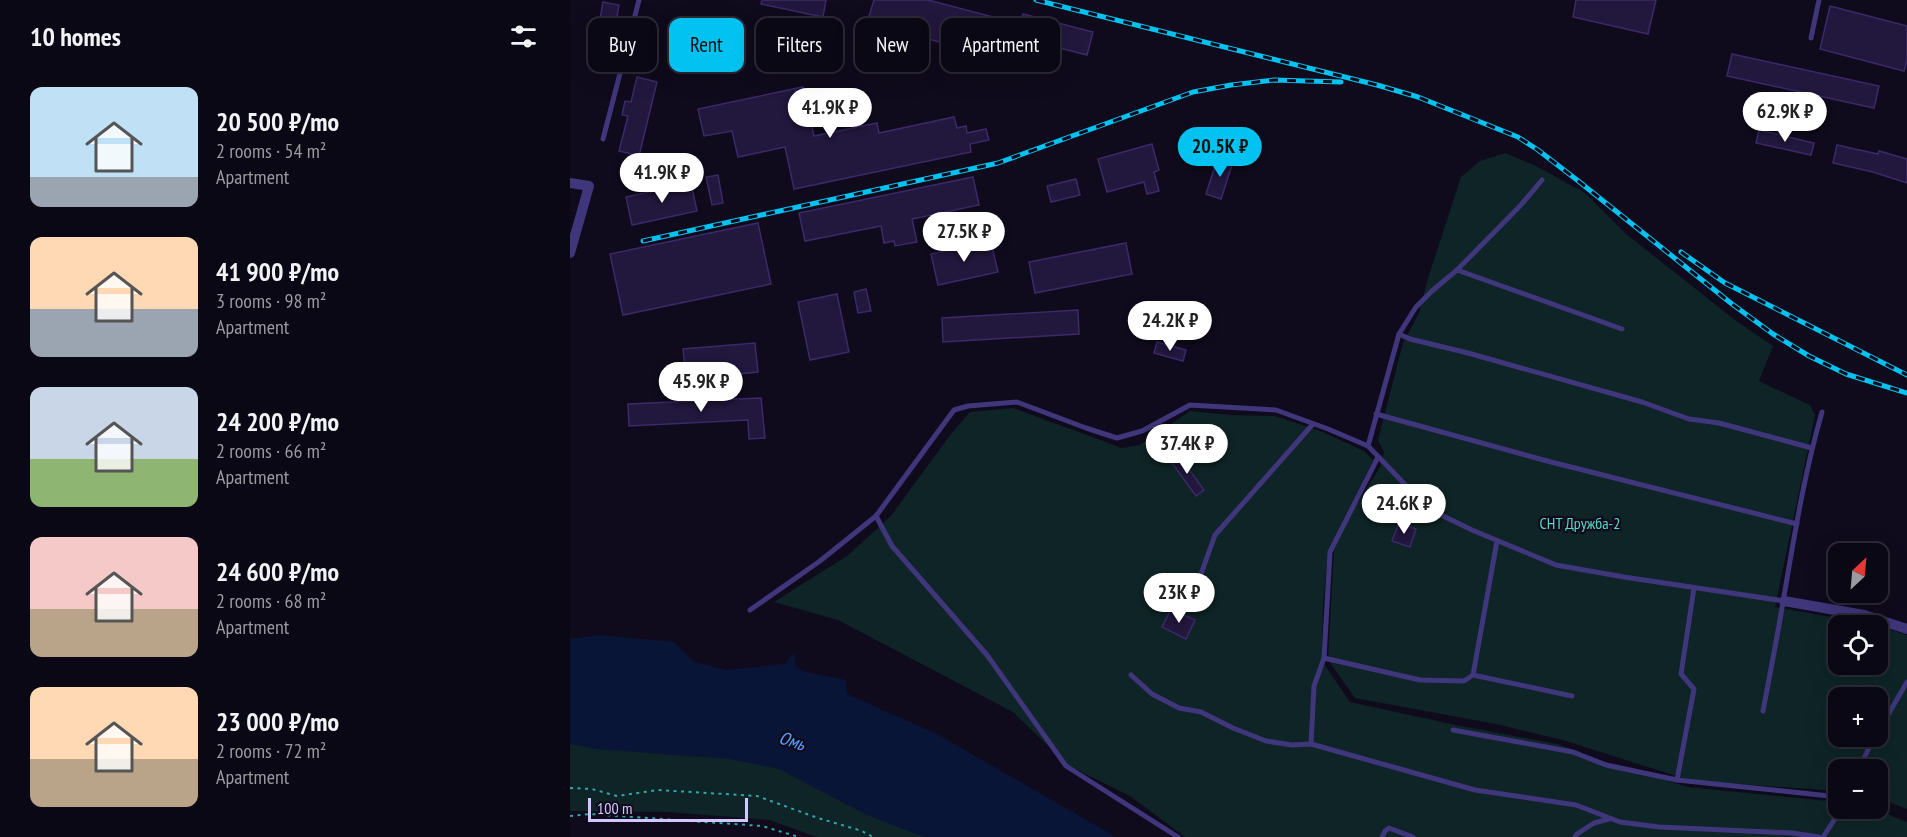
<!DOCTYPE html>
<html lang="en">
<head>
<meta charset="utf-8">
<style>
  body { margin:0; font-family:"PT Sans Narrow",sans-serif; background:#191622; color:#f1f3f6; height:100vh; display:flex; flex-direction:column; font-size:22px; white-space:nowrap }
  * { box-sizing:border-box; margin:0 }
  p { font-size:20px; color:#9a9aa0 }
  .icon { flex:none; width:33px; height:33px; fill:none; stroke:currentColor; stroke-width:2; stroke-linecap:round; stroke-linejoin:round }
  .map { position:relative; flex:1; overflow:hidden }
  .details { display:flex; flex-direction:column; background:#0b0815; width:570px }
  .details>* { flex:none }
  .hud { position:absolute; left:18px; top:18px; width:570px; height:54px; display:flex; gap:12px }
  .needle { width:39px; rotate:26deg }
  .tools { position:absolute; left:1258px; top:543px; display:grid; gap:12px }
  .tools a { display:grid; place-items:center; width:60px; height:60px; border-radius:12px; background:#0b0815; box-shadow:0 6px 24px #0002,0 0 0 2px #2b2934; font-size:30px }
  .scale { position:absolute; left:18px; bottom:15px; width:160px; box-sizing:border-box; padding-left:6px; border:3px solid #d2c6ff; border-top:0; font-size:16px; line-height:21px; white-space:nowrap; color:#d2c6ff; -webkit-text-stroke:4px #0f0b1c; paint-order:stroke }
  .price { position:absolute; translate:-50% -51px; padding:0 14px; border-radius:21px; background:#fff; color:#222; font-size:20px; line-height:39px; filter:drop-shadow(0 2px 3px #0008) }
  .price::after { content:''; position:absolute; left:50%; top:36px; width:18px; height:14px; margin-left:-9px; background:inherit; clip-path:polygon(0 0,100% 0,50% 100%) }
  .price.current { background:#01c2f0; color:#111 }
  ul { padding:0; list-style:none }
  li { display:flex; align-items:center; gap:18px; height:150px; padding:0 30px }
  li span { display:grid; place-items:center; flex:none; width:168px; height:120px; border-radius:12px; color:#555 }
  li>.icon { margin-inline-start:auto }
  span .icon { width:72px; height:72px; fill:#fffc; stroke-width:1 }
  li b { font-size:26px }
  h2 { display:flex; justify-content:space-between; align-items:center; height:72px; padding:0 30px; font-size:26px }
  .chip { padding:0 21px; border-radius:12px; background:#0b0815; box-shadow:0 6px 24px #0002,0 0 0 2px #2b2934; font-size:21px; line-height:54px }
  .chip.current { background:#01c2f0; color:#111 }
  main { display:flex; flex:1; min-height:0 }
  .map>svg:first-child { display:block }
  .green { fill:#0e2426; fill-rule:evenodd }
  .water { fill:#081537 }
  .building { fill:#22173d; stroke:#3c2969; stroke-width:1.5 }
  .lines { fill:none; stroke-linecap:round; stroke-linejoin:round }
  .path { stroke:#2da8ac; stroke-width:2; stroke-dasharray:3 4.5; stroke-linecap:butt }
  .service { stroke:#3f367b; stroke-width:5 }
  .minor { stroke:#3f367b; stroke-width:10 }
  .rail-casing { stroke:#01c2f0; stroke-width:5 }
  .rail { stroke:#0f0b1c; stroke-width:3; stroke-dasharray:9; stroke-linecap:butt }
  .labels { text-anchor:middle; stroke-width:4.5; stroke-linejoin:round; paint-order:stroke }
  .park-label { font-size:16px; fill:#54ddc7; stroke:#0f0b1c }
  .water-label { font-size:18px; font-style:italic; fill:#55a0fe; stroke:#0f0b1c }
</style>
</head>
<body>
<main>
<section class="details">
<h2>10 homes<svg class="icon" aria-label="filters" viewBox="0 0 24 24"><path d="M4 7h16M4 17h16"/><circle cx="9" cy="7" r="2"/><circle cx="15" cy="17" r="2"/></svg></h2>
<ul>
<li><span style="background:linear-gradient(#bfe0f5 75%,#9aa5b1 0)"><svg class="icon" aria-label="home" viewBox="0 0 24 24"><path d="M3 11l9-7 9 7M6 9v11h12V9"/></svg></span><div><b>20 500 ₽/mo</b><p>2 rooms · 54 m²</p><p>Apartment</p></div></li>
<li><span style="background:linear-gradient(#ffd9b3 60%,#9aa5b1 0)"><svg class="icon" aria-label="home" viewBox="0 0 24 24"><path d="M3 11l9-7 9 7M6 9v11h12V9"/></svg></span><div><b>41 900 ₽/mo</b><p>3 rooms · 98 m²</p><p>Apartment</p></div></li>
<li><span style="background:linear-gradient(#c9d6e8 60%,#8fb573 0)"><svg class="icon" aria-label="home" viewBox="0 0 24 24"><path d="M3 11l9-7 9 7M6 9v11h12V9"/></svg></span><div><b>24 200 ₽/mo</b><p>2 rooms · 66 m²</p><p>Apartment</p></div></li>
<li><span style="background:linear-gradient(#f6c9c9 60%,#b9a48a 0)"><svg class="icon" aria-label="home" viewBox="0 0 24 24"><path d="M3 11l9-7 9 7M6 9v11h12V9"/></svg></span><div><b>24 600 ₽/mo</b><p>2 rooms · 68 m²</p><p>Apartment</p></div></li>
<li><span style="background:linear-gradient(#ffd9b3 60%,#b9a48a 0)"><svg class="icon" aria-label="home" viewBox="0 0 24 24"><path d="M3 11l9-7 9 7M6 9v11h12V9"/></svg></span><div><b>23 000 ₽/mo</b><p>2 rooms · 72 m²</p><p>Apartment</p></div></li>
</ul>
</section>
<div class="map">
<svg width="1337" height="837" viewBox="0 0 1337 837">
  <rect width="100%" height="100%" fill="#0f0b1c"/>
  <!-- green -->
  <g class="green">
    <path d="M935,153l31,13 49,27 40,40 110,87 38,26 -14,35 51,24 5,10 -40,192 101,18 -37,1v38h39v-38l29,9v174l-29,-11v-28h-39v21l-147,-10 -126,-40 -70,-17 -141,-26 -27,-38 6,-110 17,-36 29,-47 4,-15 -6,-12 25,-97 16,-30 9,-35 33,-101 19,-16zM1269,698h39v38h-39z"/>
    <path d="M443,408l109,40 18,-3 50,-34 40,4 45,1 48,16 41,19 9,9 -45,91 -5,54 -1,56 28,41 106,23 101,19 52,19 79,24 151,15v6l36,1 32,13v15h-722l-55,-41 -61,-30 -56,-54 -175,-92 -64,-18 73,-46 43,-39 61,-83 19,-22z"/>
    <path d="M0,739l201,21 169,77h-123l-48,-17 -101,-8 -98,-1z"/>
  </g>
  <!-- water -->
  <path class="water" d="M29,635l75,7 20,20 32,8 59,-6 9,-11 2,13 9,6 41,8 1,14 90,40 179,103h-192l-57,-22 -88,-46 -50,-10 -133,-10 -26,-5v-105z"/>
  <!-- building -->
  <g class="building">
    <path d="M192,0h64l-3,17 -62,-13z"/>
    <path d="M304,0h54l92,24 3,-10 70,18 -6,23 -70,-18 -6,24 -124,-33 2,-7 -20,-5z"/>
    <path d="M1006,0h80l-8,34 -75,-17z"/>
    <path d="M33,2l16,3 -3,17 -16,-3z"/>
    <path d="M1260,6l77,20v35l-3,10 -84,-22z"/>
    <path d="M1162,54l147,32 -5,22 -147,-32z"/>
    <path d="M67,77l20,5 -18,74 -20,-5 9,-35 -6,-1 3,-14 6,1z"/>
    <path d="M233,87l11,49 63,-13 2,10 75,-16 3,11 9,-2 1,7 19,-4 3,11 -19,4 1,8 -177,37 -9,-42 -47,10 -6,-26 -28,5 -6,-27z"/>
    <path d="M1189,130l55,13 -3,12 -55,-12z"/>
    <path d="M582,144l7,26 -5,2 5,19 -12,3 -3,-12 -37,10 -9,-33z"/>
    <path d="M1267,145l41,9 1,-3 28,8v24l-34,-11 -40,-9z"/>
    <path d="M648,157l15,5 -12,37 -15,-5z"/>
    <path d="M148,175l5,28 -11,2 -6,-28z"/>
    <path d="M403,177l6,28 -67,14 5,23 -22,4 -1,-5 -10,2 -3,-17 -76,15 -6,-28z"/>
    <path d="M506,179l4,16 -29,7 -4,-16z"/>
    <path d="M121,183l6,28 -65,14 -6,-28z"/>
    <path d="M188,223l13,61 -148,31 -13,-61z"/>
    <path d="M421,242l7,30 -60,13 -7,-31z"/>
    <path d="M556,243l6,31 -97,19 -6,-31z"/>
    <path d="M296,289l5,22 -13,2 -4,-21z"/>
    <path d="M267,294l12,58 -39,8 -12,-58z"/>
    <path d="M508,310l1,24 -136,8 -1,-24z"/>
    <path d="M587,342l29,8 -3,11 -29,-8z"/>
    <path d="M185,343l3,29 -72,7 -3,-30z"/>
    <path d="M191,398l4,40 -16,1 -1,-19 -119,6 -1,-22z"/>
    <path d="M607,453l27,37 -8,6 -27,-37z"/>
    <path d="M829,523l17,6 -6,18 -18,-6z"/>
    <path d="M601,609l24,11 -9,19 -24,-12z"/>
  </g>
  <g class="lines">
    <!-- path -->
    <g class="path">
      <path d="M0,788l22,1 25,7 41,-6 99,6 61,22 44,13 11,6"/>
      <path d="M0,816l20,-2 172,12 37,11"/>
    </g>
    <!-- service -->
    <g class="service">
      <path d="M1241,38l8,-38"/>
      <path d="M33,139l36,-139"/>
      <path d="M887,270l165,59"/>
      <path d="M829,334l11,5 58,14 174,49 47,17 30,4 93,25"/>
      <path d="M806,414l175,48 246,62"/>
      <path d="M798,446l31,-112 17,-27 16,-16 25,-21 63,-64 22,-26"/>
      <path d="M626,588l19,-53 98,-111"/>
      <path d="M180,610l70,-49 56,-45"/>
      <path d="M754,658l96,22 44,1 9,-6 24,-134"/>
      <path d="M561,675l21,19 27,14 22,4 32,16 33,13 26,4 19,-1 164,46 101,15 44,17 39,5 133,6 27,4"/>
      <path d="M903,675l99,21"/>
      <path d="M1193,711c7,-37 14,-73 20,-109 11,-64 21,-128 39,-190"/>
      <path d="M883,730l120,22 33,13 71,15 162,17"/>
      <path d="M1308,732l29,-50"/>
      <path d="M741,744l3,-58 10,-28 6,-106 48,-95"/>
      <path d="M1288,770l17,-34"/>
      <path d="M1107,780l17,-91 -13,-15 13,-86"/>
      <path d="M608,837l-112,-71 -79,-111 -95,-109 -16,-30 78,-106 14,-4 49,-4 69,26 31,10 25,-7 48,-26 86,5 52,19 40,17 49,51 22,17 33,16 84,35 68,12 160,24"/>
      <path d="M812,837l3,-6 4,-3 24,9"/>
      <path d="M1005,837l2,-3 17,-11 15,-4"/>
      <path d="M1253,837l19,-29"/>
    </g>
    <!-- minor -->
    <g class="minor">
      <path d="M0,183l19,3 -19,67"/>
      <path d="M1214,601l80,14 43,14"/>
    </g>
    <!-- rail casing -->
    <g class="rail-casing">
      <g id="rail">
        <path d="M466,0l341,85 41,12 100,40 20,13 39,30 155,124 41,30 36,22 37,18 61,19"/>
        <path d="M73,241l355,-78 195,-71 38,-7 43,-5 67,2"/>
        <path d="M1111,252l44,31 182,92"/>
      </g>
    </g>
    <!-- rail -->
    <use href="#rail" class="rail"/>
  </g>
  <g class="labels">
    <!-- park labels -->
    <g class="park-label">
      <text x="1010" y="529">СНТ Дружба-2</text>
    </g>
    <!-- water labels -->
    <g class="water-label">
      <text transform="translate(222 741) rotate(18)" y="6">Омь</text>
    </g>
  </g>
</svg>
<div class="tools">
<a><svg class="needle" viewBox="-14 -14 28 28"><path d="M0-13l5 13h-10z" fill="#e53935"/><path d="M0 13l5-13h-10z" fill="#9a9aa0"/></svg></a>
<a><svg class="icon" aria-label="locate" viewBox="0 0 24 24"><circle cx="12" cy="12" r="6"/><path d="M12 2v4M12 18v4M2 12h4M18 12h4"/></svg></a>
<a>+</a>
<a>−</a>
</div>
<div class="scale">100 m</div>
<b class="price" style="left:260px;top:139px">41.9K ₽</b>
<b class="price" style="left:1215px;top:143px">62.9K ₽</b>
<b class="price current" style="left:650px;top:178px">20.5K ₽</b>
<b class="price" style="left:92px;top:204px">41.9K ₽</b>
<b class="price" style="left:394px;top:263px">27.5K ₽</b>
<b class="price" style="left:600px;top:352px">24.2K ₽</b>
<b class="price" style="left:131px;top:413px">45.9K ₽</b>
<b class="price" style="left:617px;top:475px">37.4K ₽</b>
<b class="price" style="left:834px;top:535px">24.6K ₽</b>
<b class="price" style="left:609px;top:624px">23K ₽</b>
<div class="hud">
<a class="chip">Buy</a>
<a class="chip current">Rent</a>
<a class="chip">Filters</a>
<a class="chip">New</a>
<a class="chip">Apartment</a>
</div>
</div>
</main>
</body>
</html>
